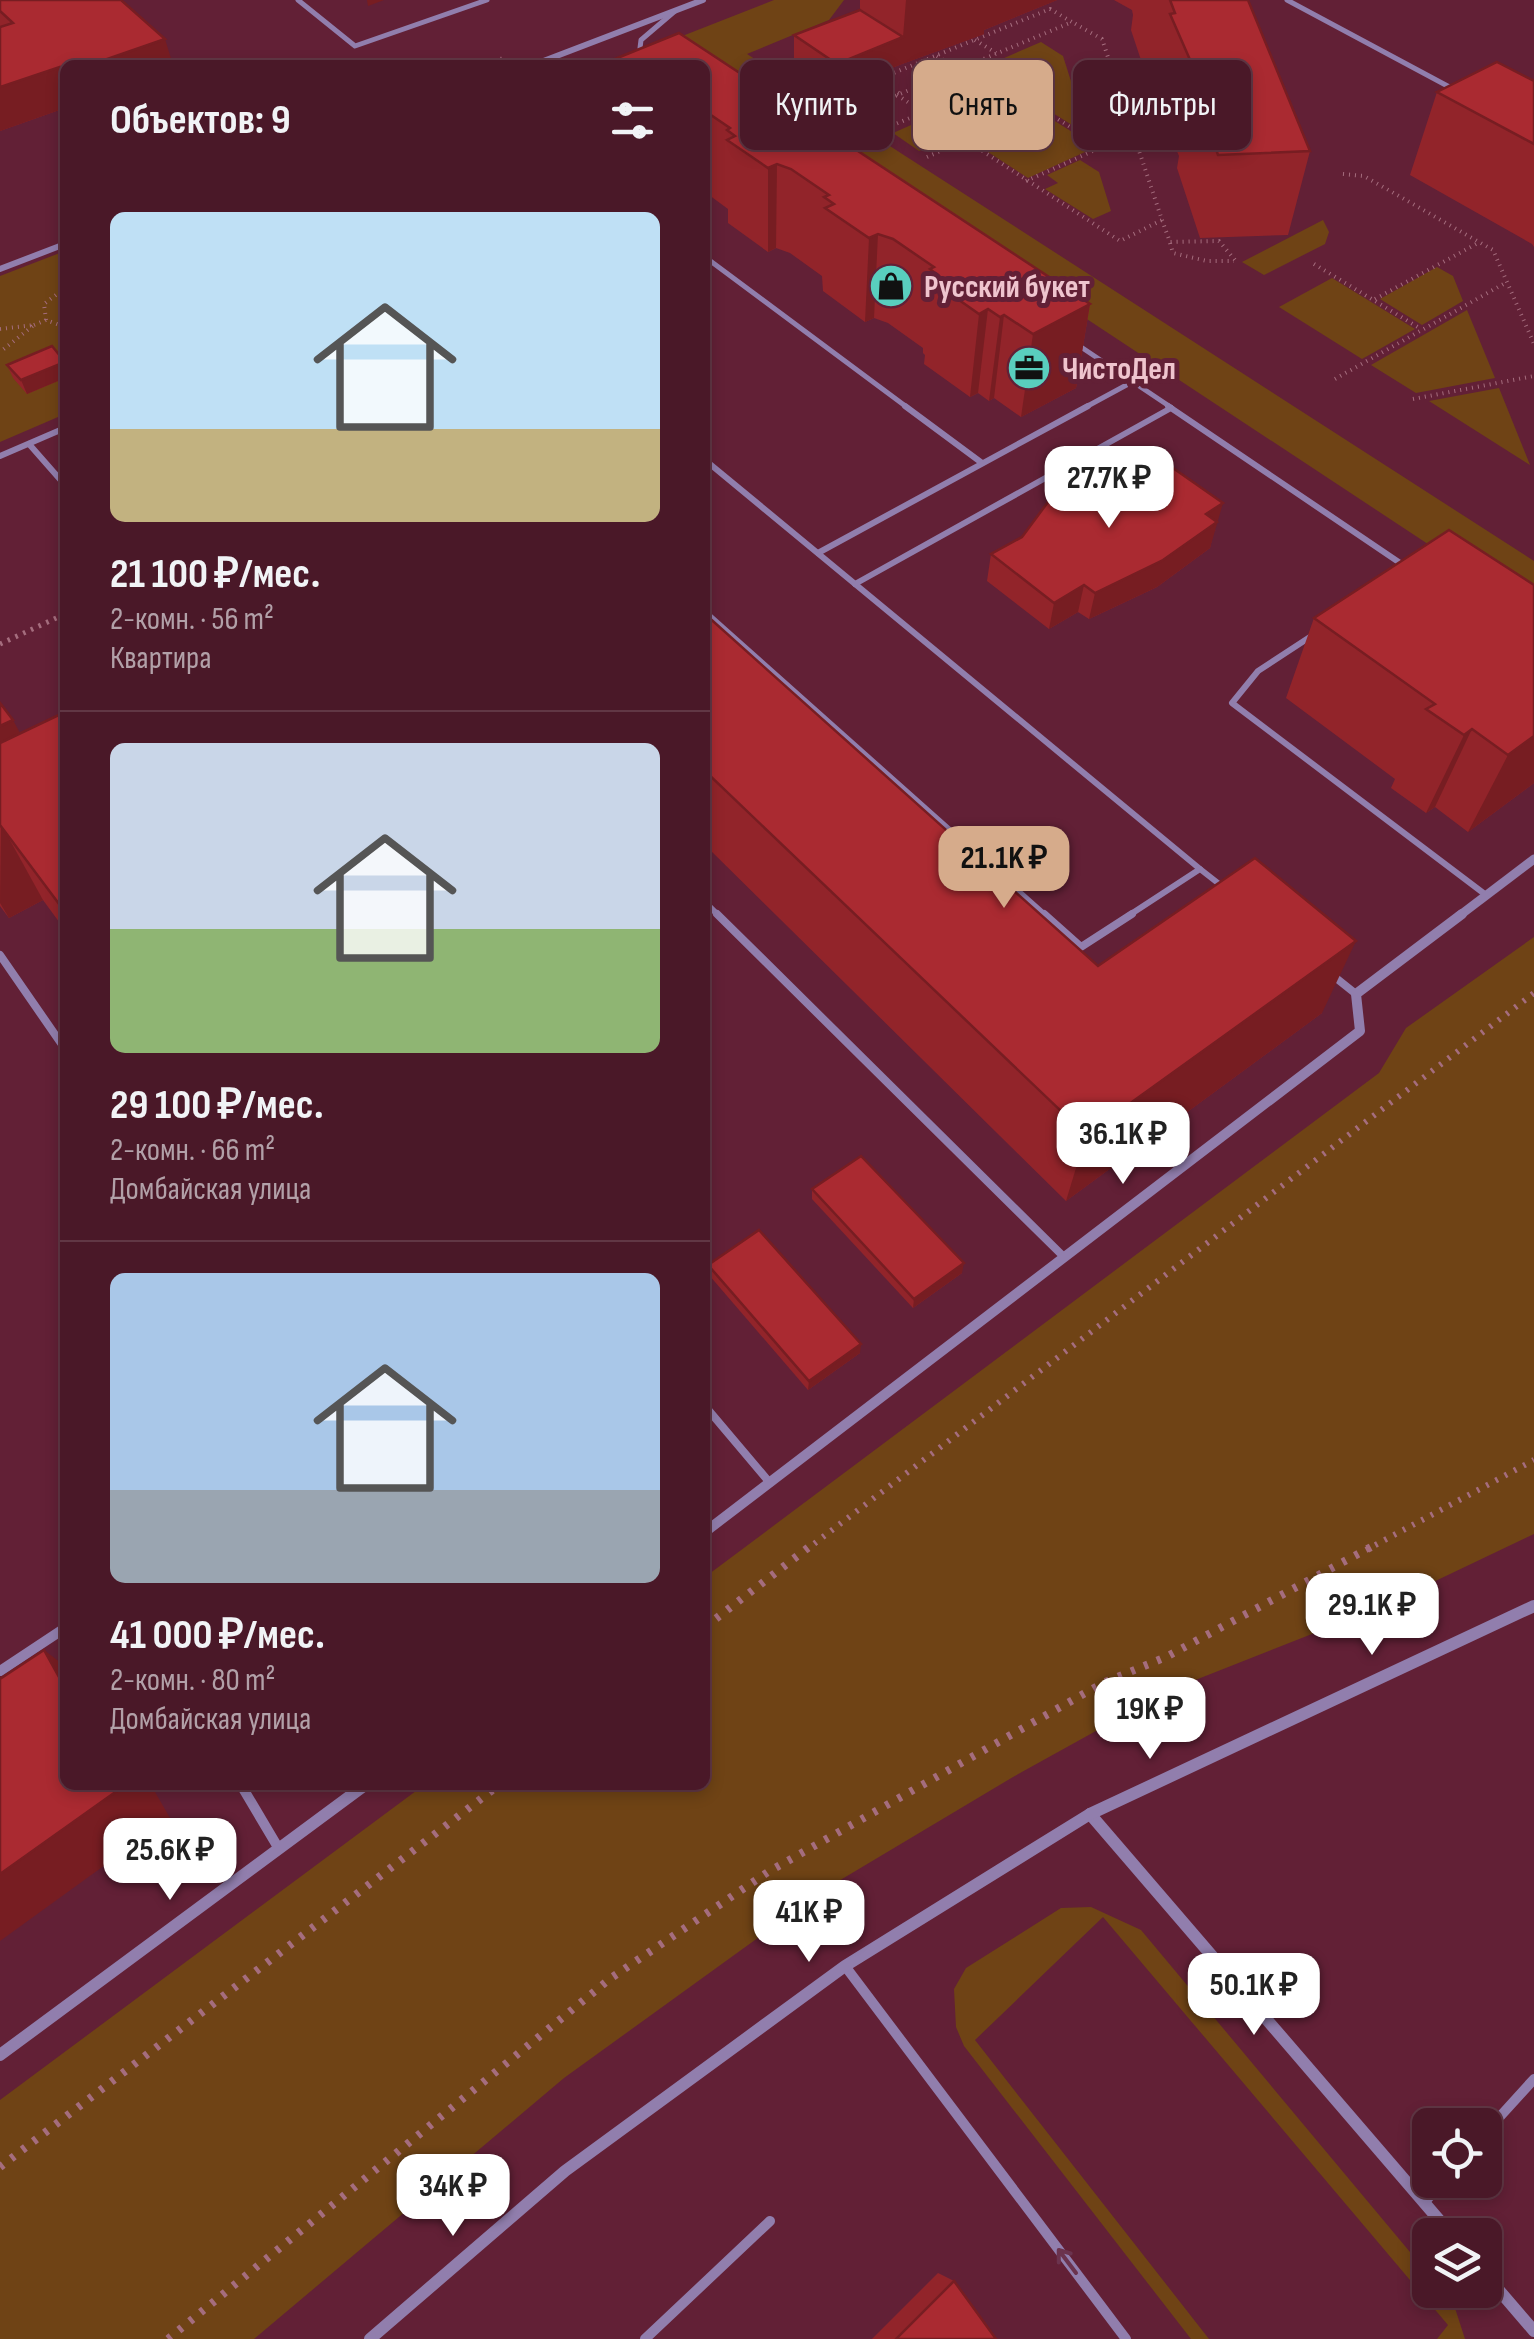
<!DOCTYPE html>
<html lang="ru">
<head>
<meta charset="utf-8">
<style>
  body { margin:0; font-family:"Sofia Sans Condensed",sans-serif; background:#512130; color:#f1f3f6; height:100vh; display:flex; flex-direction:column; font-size:38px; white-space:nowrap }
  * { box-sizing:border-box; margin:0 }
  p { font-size:32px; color:#b2a0a8 }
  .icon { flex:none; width:55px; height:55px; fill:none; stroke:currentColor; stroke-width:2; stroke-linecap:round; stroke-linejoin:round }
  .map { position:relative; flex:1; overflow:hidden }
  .drawer { position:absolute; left:60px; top:60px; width:650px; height:1730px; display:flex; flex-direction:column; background:#4a1828; border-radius:15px; box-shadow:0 5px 15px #0003,0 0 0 2px #613745 }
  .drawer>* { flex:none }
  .top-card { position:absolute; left:740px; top:60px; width:642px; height:90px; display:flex; gap:20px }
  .fabs { position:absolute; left:1412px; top:2108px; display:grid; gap:20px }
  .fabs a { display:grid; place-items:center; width:90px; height:90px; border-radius:15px; background:#4a1828; box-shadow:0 5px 15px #0003,0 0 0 2px #613745; font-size:50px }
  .price { position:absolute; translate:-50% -85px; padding:0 22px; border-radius:20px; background:#fff; color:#222; font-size:32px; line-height:65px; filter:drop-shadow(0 2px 5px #0008) }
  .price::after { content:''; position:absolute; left:50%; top:60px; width:30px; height:22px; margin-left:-15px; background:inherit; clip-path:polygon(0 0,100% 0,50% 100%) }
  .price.selected { background:#d6ab8b; color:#111 }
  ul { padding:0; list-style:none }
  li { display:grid; align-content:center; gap:20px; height:530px; padding:0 50px }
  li+li { border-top:2px solid #613745 }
  li span { display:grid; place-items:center; height:310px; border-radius:15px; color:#555 }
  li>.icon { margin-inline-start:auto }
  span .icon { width:180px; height:180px; fill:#fffc; stroke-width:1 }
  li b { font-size:42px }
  h2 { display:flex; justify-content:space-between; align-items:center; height:120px; padding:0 50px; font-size:42px }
  .tag { padding:0 35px; border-radius:15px; background:#4a1828; box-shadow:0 5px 15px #0003,0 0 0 2px #613745; font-size:35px; line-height:90px }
  .tag.selected { background:#d6ab8b; color:#111 }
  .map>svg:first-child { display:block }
  .green { fill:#6f4315 }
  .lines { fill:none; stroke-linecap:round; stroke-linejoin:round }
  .path-far3 { stroke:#a56d7e; stroke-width:4; stroke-dasharray:1 5; stroke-linecap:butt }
  .path-far2 { stroke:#a56d7e; stroke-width:5; stroke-dasharray:2.5 6; stroke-linecap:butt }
  .path-far1 { stroke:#a56d7e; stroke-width:6; stroke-dasharray:2.5 8; stroke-linecap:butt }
  .path { stroke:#a56d7e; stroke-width:8; stroke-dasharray:4 10; stroke-linecap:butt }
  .service-far3 { stroke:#917ead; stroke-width:5 }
  .service-far2 { stroke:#917ead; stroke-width:6 }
  .service-far1 { stroke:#917ead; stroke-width:8 }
  .service { stroke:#917ead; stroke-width:10 }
  .minor-far3 { stroke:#917ead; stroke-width:6 }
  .minor-far2 { stroke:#917ead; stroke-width:9 }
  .minor-far1 { stroke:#917ead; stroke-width:10 }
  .minor { stroke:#917ead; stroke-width:12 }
  .wall { fill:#92242a }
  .shaded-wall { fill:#771d22 }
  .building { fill:#aa2a31; stroke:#771d22; stroke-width:2.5 }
  .oneway { stroke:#6b334e }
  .labels { text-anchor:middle; stroke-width:10; stroke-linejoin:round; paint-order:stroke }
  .far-poi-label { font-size:32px; font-weight:bold; fill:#efc4ce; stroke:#622036; text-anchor:start }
</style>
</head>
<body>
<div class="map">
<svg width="1534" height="2339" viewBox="0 0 1534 2339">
  <rect width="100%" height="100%" fill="#622036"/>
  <!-- green -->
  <g class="green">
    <path d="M774,0h70l-15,20 -82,34 787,507v53l-867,-572z"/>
    <path d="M1041,42l22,14 25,79 -107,-67z"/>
    <path d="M996,84l100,63 -68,31 -100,-65z"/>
    <path d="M927,118l27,18 -35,15 -26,-18z"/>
    <path d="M1080,160l19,12 12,39 -18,8 -48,-30 13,-6 -11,-8z"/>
    <path d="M1323,220l6,12 -4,12 -61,31 -22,-13z"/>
    <path d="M65,251v163l-65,28v-166z"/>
    <path d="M1437,267l16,9 10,25 -41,24 -42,-26z"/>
    <path d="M1332,278l83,51 -53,30 -83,-52z"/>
    <path d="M1467,310l28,68 -79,15 -45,-28z"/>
    <path d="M1499,388l31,77 -101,-64z"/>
    <path d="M1534,937v597l-151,72 -213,84 -157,87 -186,111 -263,190 -310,261h-254v-239l424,-315h281v-208l674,-504 27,-45z"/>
    <path d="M1091,1907l50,23 289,346v14h12l12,15 11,34h-28l11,-14 -345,-408 -128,123 234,299h-18l-227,-293 -8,-19 -2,-38 12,-21 95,-60z"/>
  </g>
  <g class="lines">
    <!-- path-far3 -->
    <g class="path-far3">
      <path d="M1050,9l22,13 -220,92 -22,-15z"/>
      <path d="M975,40l21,13"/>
      <path d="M937,56l20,13"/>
      <path d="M484,65l19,-7"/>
      <path d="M972,65l130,82"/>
      <path d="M878,79l21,14"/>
      <path d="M897,95l223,146 42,-21 -60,-181 -30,-17"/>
      <path d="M886,128l110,-46"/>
      <path d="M927,157l36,-16"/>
      <path d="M1343,174l21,2 129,74 41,94"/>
      <path d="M1026,181l107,-48"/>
      <path d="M1162,220l8,22 49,-1 16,19"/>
      <path d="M1170,243l3,10 34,8h27"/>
      <path d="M1314,264l107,65"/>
      <path d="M1375,299l103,-56"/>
      <path d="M46,320l-2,-16 21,-16"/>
      <path d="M34,325l12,-5 19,7"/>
      <path d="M0,329l34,-4 -34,27"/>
      <path d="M1335,379l172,-97"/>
      <path d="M1413,399l121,-23"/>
    </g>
    <!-- path-far2 -->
    <path class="path-far2" d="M0,644l65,-30"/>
    <!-- path-far1 -->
    <g class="path-far1">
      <path d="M806,1550l728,-557"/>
      <path d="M1366,1550l168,-90"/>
    </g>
    <!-- path -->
    <g class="path">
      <path d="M705,1627l104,-80"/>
      <path d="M0,2167l499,-382"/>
      <path d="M168,2339l443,-361 157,-106 335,-189 63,-26 205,-110"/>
    </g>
    <!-- service-far3 -->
    <g class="service-far3">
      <path d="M298,0l57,46 132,-46"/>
      <path d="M1287,0l168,90"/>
      <path d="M660,65l-20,-17 1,-8 34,-29"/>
      <path d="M705,257l203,151"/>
      <path d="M1078,345l94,63"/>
      <path d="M1084,408l48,-26"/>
    </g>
    <!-- service-far2 -->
    <g class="service-far2">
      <path d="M905,406l77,57"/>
      <path d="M1168,406l238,161"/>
      <path d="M29,444l36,41"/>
      <path d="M0,456l65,-28"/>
      <path d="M705,460l495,409"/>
      <path d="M818,553l270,-147"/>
      <path d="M855,584l316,-176"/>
      <path d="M705,612l341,304"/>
      <path d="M1313,635l-55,36 -26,32 254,192"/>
      <path d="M705,902l14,14"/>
      <path d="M1128,916l72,-47 23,18"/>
    </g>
    <!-- service-far1 -->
    <g class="service-far1">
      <path d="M717,914l347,343"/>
      <path d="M1044,914l37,33 51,-33"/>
      <path d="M0,955l65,94"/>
      <path d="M1331,974l25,20"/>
      <path d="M705,1406l65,77"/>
    </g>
    <!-- service -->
    <g class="service">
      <path d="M0,1671l65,-43"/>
      <path d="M241,1785l38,64"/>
      <path d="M845,1966l281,373"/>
      <path d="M1485,2133l49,-54"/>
      <path d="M1424,2203l20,-23"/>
      <path d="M645,2339l125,-118"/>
    </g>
    <!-- minor-far3 -->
    <g class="minor-far3">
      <path d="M533,65l170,-65"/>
      <path d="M0,269l65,-25"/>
    </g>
    <!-- minor-far2 -->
    <path class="minor-far2" d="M1459,916l75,-57"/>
    <!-- minor-far1 -->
    <path class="minor-far1" d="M705,1532l655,-501 -4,-37 106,-80"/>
    <!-- minor -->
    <g class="minor">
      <path d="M1090,1814l362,421"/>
      <path d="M0,2055l365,-270"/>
      <path d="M1485,2274l49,57"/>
      <path d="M370,2339l195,-168 280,-205 245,-152 444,-208"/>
    </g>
  </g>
  <!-- wall -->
  <g class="wall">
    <path d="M0,0l65,65v43l-65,23z"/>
    <path d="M860,0h197l-73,30v4l-82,30 -66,26 -42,-28v-27l66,-25z"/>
    <path d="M1114,0h134l62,151 -22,84 -88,3 -23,-70 2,-12 -25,-60 2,-10 -3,-11h-7l-15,-45 2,-15 -1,-5z"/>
    <path d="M679,33l411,271 -14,84 -55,29 -27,-19 -5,3 -11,-8 -8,4 -46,-33 1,-9 -2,-2v-5l-35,-25 -14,-5 -9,4 -42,-31 -1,-15 -32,-23 -14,-5 -8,4 -40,-29v-14l-23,-17v-127z"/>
    <path d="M1534,81v166l-2,-3 -122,-69 27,-83z"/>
    <path d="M65,360v18l-38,16 -14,-16 -6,-13z"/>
    <path d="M1216,530l-2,1 -4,17 -53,39 -68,32 -11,-7 -29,17 -62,-48 4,-27z"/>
    <path d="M1534,585v198l-66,49 -33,-25 -9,6 -35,-25 4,-9 -109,-81 28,-80z"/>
    <path d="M705,614l393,352 224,47 -256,188 -361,-356z"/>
    <path d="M65,712v218l-22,-30 -34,18 -9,-12v-163z"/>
    <path d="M812,1189l150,84 -49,35 -101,-109z"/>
    <path d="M708,1265l152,88 -52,37 -99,-115z"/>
    <path d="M938,2273l16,8 42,58h-124z"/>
  </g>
  <!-- shaded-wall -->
  <g class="shaded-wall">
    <path d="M367,0h17l-16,6z"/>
    <path d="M906,0h151l-73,30v4l-82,30 -66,26 1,-26 66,-27z"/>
    <path d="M165,39l8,26h-83z"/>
    <path d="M60,67l5,13v28l-65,23v-44z"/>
    <path d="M777,164l-1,84 -8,4v-84z"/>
    <path d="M878,234l-4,84 -9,4 4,-84z"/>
    <path d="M1090,304l-14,84 -55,29 12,-83z"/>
    <path d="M988,309l-10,84 -8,4 9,-83z"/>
    <path d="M1004,315l-10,83 -5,3 11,-84z"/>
    <path d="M65,362v16l-38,16 -6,-14z"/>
    <path d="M1223,503l-13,45 -53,39 -68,32 6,-26 111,-79z"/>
    <path d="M1084,585l-6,27 -29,17 5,-26z"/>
    <path d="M13,720l7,13 -20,10v-17z"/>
    <path d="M1472,729l-37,78 -9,6 38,-78z"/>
    <path d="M1534,736v47l-66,49 40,-77z"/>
    <path d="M1,824l42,76 -34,18 -9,-15z"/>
    <path d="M1356,941l-34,72 -256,188 20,-66z"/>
    <path d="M964,1263l-2,10 -49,35 1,-9z"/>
    <path d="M861,1344l-1,9 -52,37 1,-9z"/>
    <path d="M44,1650l21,16v22z"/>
    <path d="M119,1785h32l19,33 -170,123v-67z"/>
  </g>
  <!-- building -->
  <g class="building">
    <path d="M0,0h121l44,39 -75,26h-25v6l-5,-4 -60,20v-60l13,-4 -13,-12z"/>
    <path d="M1170,0h78l62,151 -92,4 -24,-70h7l-31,-71 5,-1z"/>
    <path d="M860,10l43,27 -66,27 -43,-29z"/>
    <path d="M679,33l411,271 -57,30 -29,-19 -4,2 -12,-8 -9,5 -47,-33 8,-4 -10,-8 4,-2 -41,-28 -15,-5 -9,4 -44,-30 9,-4 -10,-7 5,-2 -38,-26 -14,-5 -9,4 -41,-28 8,-4 -8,-6 3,-2 -25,-17v-46h-105z"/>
    <path d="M1497,62l37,19v63l-97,-52z"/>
    <path d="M52,346l13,16 -44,18 -14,-15z"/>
    <path d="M1160,459l63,44 -17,11 11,8 -54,38 -68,33 -11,-8 -30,18 -63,-49 31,-17 26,-35 34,-19 54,-11z"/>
    <path d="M1449,530l85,55v151l-26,19 -36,-26 -8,6 -38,-26 9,-5 -121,-86z"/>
    <path d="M705,614l393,352 157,-108 101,83 -270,194 -381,-364z"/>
    <path d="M0,703l13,17 -13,6z"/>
    <path d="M65,712v200l-65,-87v-82z"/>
    <path d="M861,1156l103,107 -50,36 -102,-110z"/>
    <path d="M759,1230l102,114 -52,37 -101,-116z"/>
    <path d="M44,1650l21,38v97h54l2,3 -121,86v-195z"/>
    <path d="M954,2281l42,58h-100z"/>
  </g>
  <!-- one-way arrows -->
  <defs><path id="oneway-shaft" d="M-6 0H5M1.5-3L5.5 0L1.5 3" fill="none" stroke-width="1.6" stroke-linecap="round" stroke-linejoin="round" transform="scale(2.5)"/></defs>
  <use class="oneway" href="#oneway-shaft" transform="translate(1067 2261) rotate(-127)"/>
  <!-- icons -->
  <defs>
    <g id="shop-disc" transform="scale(2.25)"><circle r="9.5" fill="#59cebe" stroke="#622036"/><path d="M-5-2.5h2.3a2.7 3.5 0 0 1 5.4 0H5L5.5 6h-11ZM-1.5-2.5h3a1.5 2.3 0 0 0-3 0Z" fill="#111"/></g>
    <g id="office-disc" transform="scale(2.25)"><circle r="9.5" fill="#59cebe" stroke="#622036"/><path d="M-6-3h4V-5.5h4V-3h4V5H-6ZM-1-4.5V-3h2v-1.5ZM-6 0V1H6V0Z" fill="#111"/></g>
  </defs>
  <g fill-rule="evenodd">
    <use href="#shop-disc" x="891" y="286"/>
    <use href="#office-disc" x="1029" y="368"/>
  </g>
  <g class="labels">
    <!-- far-poi labels -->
    <g class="far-poi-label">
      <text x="924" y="297">Русский букет</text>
      <text x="1062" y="379">ЧистоДел</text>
    </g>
  </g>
</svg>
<div class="fabs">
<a><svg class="icon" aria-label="locate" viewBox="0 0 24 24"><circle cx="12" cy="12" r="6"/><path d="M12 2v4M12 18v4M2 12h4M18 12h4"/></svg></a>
<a><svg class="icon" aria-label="layers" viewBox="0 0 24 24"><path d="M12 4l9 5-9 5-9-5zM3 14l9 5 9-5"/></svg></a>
</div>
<b class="price" style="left:1109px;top:531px">27.7K ₽</b>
<b class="price selected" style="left:1004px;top:911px">21.1K ₽</b>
<b class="price" style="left:1123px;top:1187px">36.1K ₽</b>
<b class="price" style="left:1372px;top:1658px">29.1K ₽</b>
<b class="price" style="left:1150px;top:1762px">19K ₽</b>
<b class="price" style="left:170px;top:1903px">25.6K ₽</b>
<b class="price" style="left:809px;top:1965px">41K ₽</b>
<b class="price" style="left:1254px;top:2038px">50.1K ₽</b>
<b class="price" style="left:453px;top:2239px">34K ₽</b>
<div class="top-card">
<a class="tag">Купить</a>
<a class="tag selected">Снять</a>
<a class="tag">Фильтры</a>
</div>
<section class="drawer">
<h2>Объектов: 9<svg class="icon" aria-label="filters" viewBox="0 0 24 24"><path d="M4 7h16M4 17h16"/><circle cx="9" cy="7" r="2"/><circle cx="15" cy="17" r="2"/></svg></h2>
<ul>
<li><span style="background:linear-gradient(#bfe0f5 70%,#c2b280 0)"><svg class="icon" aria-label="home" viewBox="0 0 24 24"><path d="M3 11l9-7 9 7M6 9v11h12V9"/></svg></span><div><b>21 100 ₽/мес.</b><p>2-комн. · 56 m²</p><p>Квартира</p></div></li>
<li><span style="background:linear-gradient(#c9d6e8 60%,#8fb573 0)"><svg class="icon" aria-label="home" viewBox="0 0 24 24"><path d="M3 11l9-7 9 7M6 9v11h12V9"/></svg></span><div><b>29 100 ₽/мес.</b><p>2-комн. · 66 m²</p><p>Домбайская улица</p></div></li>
<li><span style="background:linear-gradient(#a9c7e8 70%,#9aa5b1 0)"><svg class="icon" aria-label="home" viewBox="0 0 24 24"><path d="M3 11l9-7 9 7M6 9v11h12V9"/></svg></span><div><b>41 000 ₽/мес.</b><p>2-комн. · 80 m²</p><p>Домбайская улица</p></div></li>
</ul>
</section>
</div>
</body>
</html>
